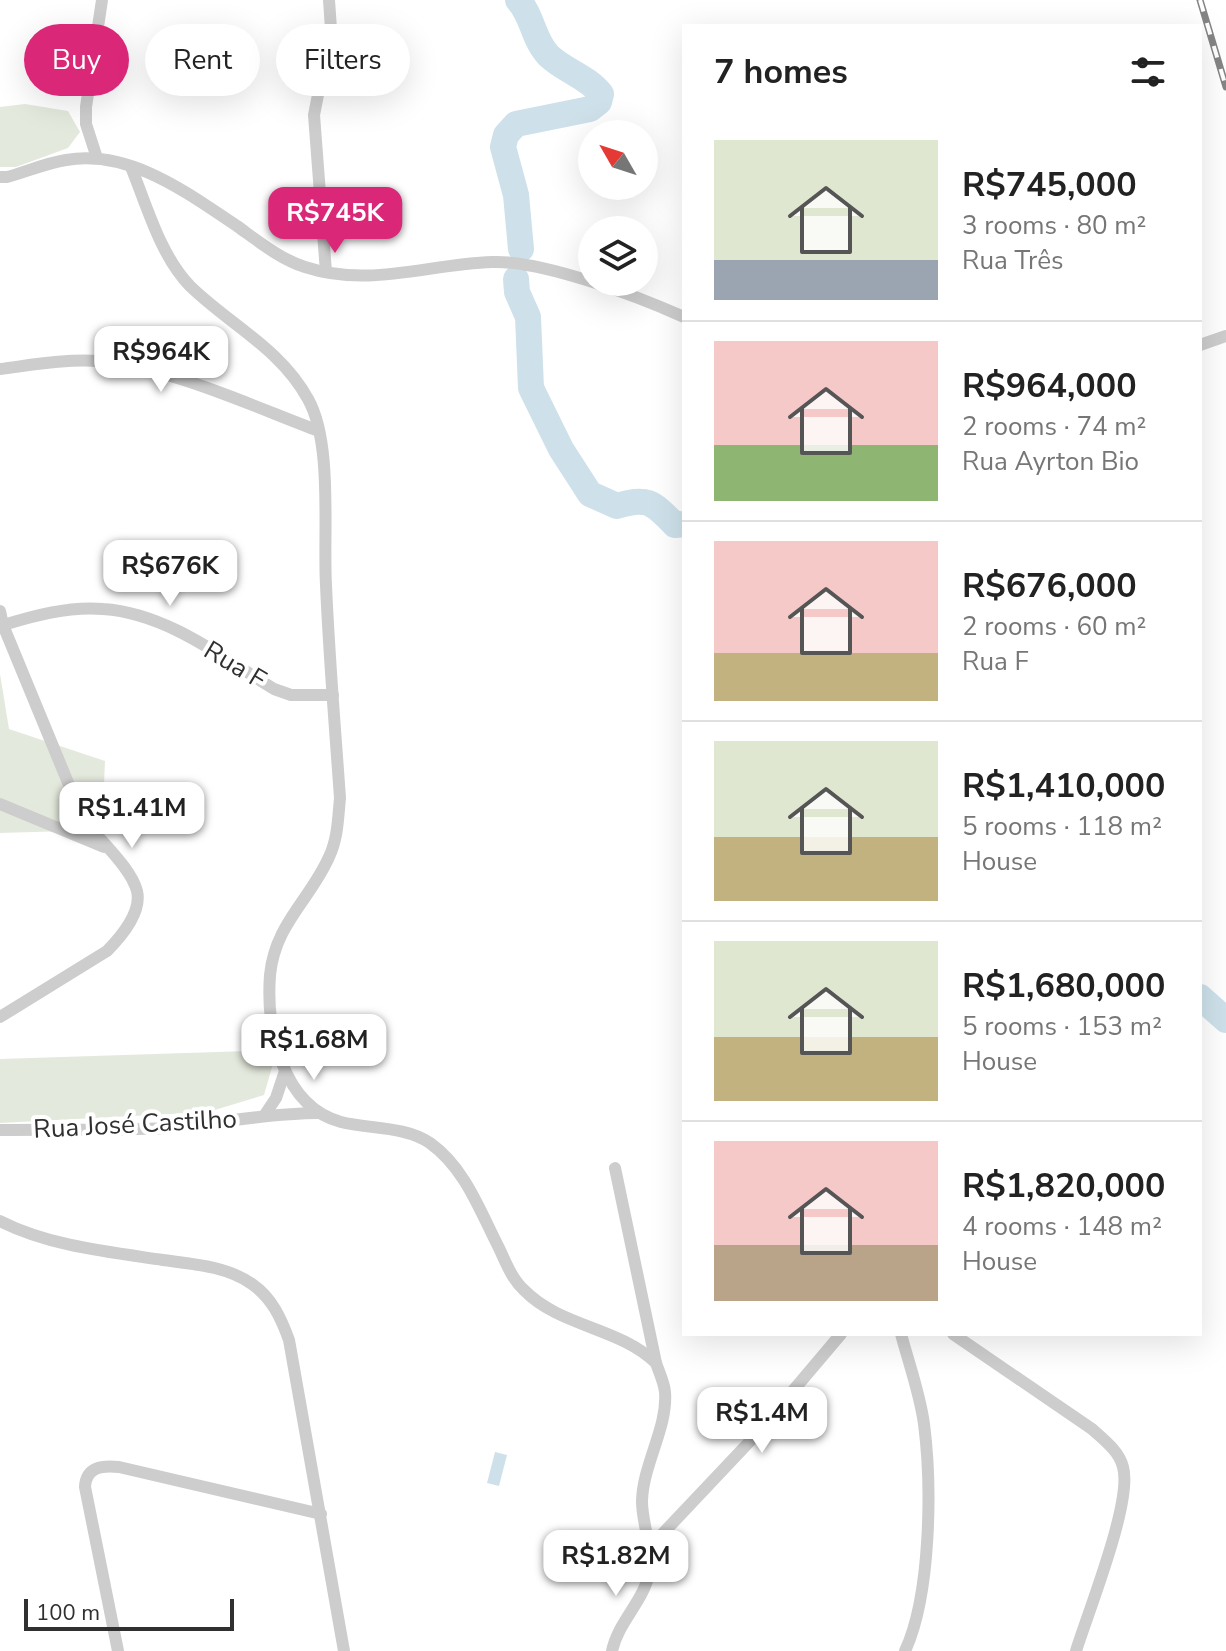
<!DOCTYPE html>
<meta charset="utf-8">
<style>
:root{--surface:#fff;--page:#f6f6f6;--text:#222;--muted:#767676;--line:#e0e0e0;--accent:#db2777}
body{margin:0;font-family:"Nunito Sans",sans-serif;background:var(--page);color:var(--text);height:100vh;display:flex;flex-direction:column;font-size:30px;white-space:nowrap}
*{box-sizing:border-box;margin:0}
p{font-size:26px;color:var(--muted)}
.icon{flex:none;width:44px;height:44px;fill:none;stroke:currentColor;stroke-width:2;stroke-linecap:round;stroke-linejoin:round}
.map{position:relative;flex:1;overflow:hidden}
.side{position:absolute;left:682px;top:24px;width:520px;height:1312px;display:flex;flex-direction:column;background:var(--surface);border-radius:0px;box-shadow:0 8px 32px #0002}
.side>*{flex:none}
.top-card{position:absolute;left:24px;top:24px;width:538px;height:72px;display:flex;gap:16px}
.needle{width:52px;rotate:309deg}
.controls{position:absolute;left:578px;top:120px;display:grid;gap:16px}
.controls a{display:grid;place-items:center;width:80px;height:80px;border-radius:50%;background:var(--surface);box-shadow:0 8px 32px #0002;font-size:40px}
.scale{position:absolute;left:24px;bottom:20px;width:210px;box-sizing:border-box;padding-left:8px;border:4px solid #303030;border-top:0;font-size:22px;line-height:28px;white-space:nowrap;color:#303030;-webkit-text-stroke:6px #fff;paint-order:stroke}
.price{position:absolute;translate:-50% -68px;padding:0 18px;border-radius:16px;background:#fff;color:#222;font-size:26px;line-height:52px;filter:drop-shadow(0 2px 4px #0008)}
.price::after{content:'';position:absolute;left:50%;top:48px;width:24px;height:18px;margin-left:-12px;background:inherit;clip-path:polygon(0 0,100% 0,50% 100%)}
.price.on{background:var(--accent);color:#fff}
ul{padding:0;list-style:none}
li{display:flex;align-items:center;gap:24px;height:200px;padding:0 32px}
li+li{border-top:2px solid var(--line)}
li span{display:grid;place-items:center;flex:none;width:224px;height:160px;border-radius:0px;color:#555}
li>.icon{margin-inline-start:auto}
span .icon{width:96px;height:96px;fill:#fffc;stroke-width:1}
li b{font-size:34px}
h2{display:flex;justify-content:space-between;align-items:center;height:96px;padding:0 32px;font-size:34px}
.tag{padding:0 28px;border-radius:36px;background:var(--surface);box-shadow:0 8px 32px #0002;font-size:28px;line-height:72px}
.tag.on{background:var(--accent);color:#fff}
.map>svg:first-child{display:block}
.green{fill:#e4e9dd}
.water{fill:#cee1ea}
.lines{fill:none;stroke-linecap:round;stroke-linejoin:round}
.river{stroke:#cee1ea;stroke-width:26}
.minor{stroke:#cdcdcd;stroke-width:12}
.rail-casing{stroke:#858585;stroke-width:7}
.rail{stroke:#fff;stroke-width:4;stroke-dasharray:12;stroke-linecap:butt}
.labels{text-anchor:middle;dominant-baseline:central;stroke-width:8;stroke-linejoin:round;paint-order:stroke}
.street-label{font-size:26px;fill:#303030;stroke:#fff}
</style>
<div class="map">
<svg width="1226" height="1651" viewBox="0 0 1226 1651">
<rect width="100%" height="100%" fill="#fff"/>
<g class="green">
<polygon points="25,104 68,111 80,132 68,148 16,167 0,167 0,107"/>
<polygon points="0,674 9,729 105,761 102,830 0,833"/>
<polygon points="277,1050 264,1095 208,1112 0,1123 0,1059"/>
</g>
<polygon class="water" points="495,1452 507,1455 499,1486 487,1483"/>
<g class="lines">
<g class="river">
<path d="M518 0C533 16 533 40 549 56 565 71 588 77 601 94L599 102 590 109 516 124 506 135 503 147 516 195 521 249"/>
<path d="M516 279 517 292 528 317 531 388 561 449 590 494 617 506C648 496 653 503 675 525L684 524"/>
<polyline points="1200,997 1226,1020"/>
</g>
<g class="minor">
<polyline points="97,158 86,124 86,107 102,0"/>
<path d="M131 167C147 206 160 255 190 286 230 325 280 348 308 399 333 443 323 534 326 585 329 656 335 727 340 798 338 818 338 838 329 857 310 900 275 924 270 975 266 1029 282 1106 341 1122 369 1129 405 1126 430 1143 465 1168 480 1211 499 1248 506 1263 512 1279 524 1290 560 1327 619 1327 656 1363"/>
<path d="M0 177H7C26 172 46 163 66 160 130 149 187 193 237 226 258 241 280 259 305 267 369 288 428 264 492 262 542 260 637 296 684 317"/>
<polyline points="326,272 314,115 331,29 329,0"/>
<polyline points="1200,345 1226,336"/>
<path d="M0 369C32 365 65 359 98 361 169 367 252 406 319 431"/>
<path d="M0 611 3 625 76 802C80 809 84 817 88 824 102 843 131 868 137 891 142 912 121 937 107 951L0 1017"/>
<path d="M0 626C33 616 68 606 103 609 166 613 222 657 274 689L291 695H333"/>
<polyline points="0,804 104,847"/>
<polyline points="264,1116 276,1098 285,1071"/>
<path d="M0 1130C55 1129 111 1131 165 1128 216 1124 267 1113 318 1113"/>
<path d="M0 1221C49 1246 109 1252 163 1260 193 1264 226 1266 252 1284 272 1298 281 1318 289 1340L344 1651"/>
<path d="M901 1334C909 1364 920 1394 924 1424 932 1486 931 1595 905 1651"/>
<path d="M953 1334 1092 1429C1104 1440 1119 1451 1123 1467 1133 1501 1088 1612 1076 1651"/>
<polyline points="650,1547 753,1438 841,1334"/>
<path d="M118 1651 85 1487C86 1467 102 1465 119 1467L321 1514"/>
<path d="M612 1651C618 1622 643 1602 649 1574 654 1548 642 1526 642 1501 643 1464 668 1427 665 1392 664 1382 659 1372 656 1363L615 1168"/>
</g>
<defs>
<polyline id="rail" points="1200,0 1226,87"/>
</defs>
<use href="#rail" class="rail-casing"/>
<use href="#rail" class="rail"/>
</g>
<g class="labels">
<g class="street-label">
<text transform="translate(235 665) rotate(31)">Rua F</text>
<text transform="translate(135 1124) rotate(-3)">Rua José Castilho</text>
</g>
</g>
</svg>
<div class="controls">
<a><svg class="needle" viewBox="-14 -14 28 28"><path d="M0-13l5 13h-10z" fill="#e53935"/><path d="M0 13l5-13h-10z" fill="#767676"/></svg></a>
<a><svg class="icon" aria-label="layers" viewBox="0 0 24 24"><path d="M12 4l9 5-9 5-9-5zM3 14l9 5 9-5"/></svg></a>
</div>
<div class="scale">100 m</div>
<b class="price on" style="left:335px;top:255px">R$745K</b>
<b class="price" style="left:161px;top:394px">R$964K</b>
<b class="price" style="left:170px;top:608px">R$676K</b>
<b class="price" style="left:132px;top:850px">R$1.41M</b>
<b class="price" style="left:314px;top:1082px">R$1.68M</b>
<b class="price" style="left:762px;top:1455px">R$1.4M</b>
<b class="price" style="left:616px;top:1598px">R$1.82M</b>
<div class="top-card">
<a class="tag on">Buy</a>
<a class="tag">Rent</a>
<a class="tag">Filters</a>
</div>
<section class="side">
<h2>7 homes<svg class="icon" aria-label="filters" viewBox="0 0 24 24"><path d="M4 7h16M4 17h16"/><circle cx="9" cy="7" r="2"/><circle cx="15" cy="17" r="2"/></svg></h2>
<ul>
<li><span style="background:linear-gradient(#dfe7d0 75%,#9aa5b1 0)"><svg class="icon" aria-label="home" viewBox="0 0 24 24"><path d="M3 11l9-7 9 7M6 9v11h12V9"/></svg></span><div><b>R$745,000</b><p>3 rooms · 80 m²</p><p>Rua Três</p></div></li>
<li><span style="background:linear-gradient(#f6c9c9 65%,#8fb573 0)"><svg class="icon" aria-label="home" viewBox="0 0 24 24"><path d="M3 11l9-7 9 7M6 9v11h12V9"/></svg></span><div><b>R$964,000</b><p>2 rooms · 74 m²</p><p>Rua Ayrton Bio</p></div></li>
<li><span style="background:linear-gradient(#f6c9c9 70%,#c2b280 0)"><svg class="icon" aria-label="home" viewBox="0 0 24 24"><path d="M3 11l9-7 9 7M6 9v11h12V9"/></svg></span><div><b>R$676,000</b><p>2 rooms · 60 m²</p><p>Rua F</p></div></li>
<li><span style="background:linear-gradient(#dfe7d0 60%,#c2b280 0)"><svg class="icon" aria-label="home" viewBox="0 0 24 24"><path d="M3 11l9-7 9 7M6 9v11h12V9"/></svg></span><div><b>R$1,410,000</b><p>5 rooms · 118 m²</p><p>House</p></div></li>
<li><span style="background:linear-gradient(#dfe7d0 60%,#c2b280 0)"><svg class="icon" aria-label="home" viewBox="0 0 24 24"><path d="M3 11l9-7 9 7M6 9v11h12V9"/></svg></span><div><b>R$1,680,000</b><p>5 rooms · 153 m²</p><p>House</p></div></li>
<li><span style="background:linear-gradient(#f6c9c9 65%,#b9a48a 0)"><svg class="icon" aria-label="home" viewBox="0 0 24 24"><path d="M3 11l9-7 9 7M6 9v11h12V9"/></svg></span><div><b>R$1,820,000</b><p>4 rooms · 148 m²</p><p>House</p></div></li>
</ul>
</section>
</div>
